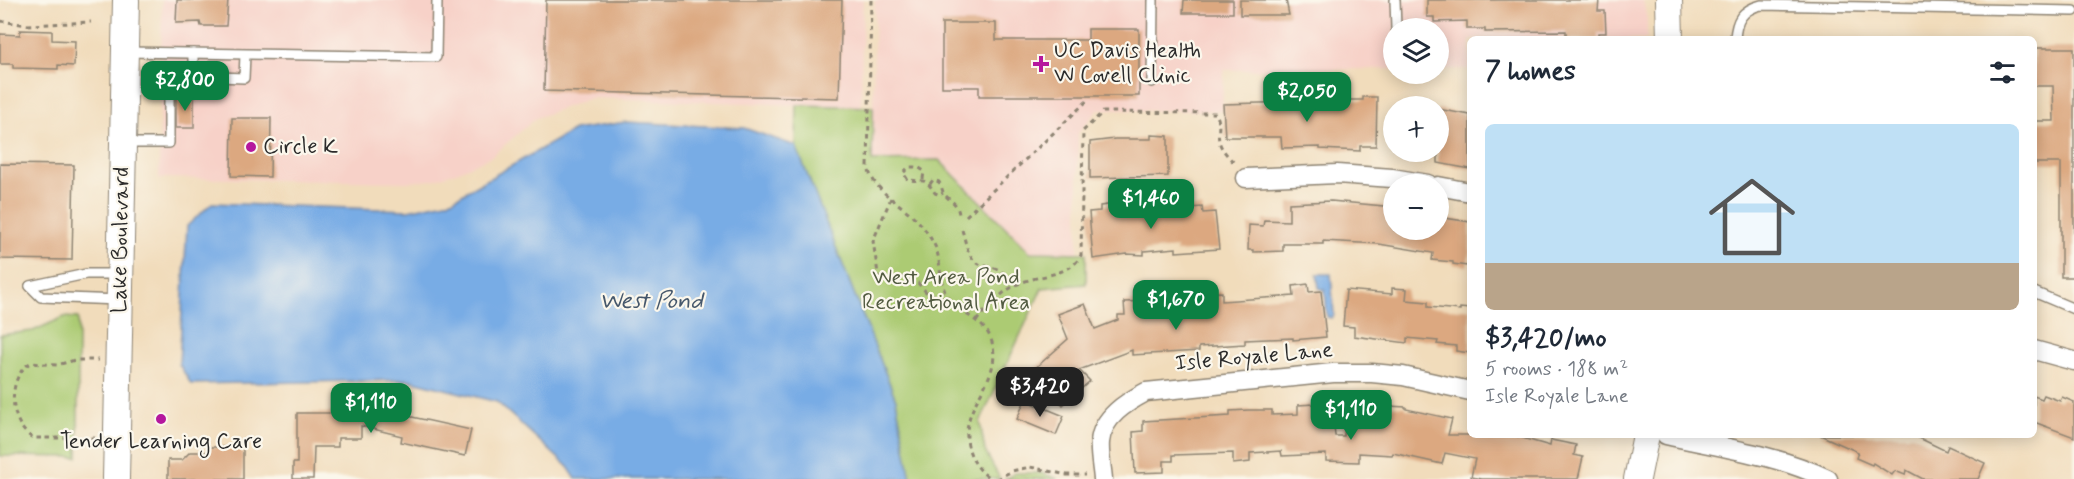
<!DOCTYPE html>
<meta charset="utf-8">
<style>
:root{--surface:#fff;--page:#f6f6f7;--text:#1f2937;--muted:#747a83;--line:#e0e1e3;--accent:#0b8043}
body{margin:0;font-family:Mynerve,sans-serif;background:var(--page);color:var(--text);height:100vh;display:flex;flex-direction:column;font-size:22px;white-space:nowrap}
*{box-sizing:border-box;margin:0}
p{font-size:20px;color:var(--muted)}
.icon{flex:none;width:33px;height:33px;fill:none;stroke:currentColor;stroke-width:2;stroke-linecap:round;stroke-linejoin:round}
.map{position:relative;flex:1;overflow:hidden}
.drawer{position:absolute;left:1467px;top:36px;width:570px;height:402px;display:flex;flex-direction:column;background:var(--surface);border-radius:9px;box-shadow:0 3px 15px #0003}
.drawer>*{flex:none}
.tools{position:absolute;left:1383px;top:18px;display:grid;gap:12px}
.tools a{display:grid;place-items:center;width:66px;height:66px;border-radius:50%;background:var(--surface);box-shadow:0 3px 15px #0003;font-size:30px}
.price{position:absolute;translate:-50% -51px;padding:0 14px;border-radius:12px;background:var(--accent);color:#fff;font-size:20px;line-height:39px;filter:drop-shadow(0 2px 3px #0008)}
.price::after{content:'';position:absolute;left:50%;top:36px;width:18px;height:14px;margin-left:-9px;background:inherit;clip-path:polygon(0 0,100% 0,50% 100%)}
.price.selected{background:#222;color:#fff}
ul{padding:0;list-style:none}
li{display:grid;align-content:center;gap:12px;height:318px;padding:0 18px}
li+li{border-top:2px solid var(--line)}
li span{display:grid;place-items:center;height:186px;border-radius:9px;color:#555}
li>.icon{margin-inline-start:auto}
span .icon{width:108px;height:108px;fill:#fffc;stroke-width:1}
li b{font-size:26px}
h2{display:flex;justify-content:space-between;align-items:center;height:72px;padding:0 18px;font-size:26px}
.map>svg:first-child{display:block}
.built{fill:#f7d1c8}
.green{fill:#accb73;stroke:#6c7b4f;stroke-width:1.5}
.water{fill:#78ace5;stroke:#526c88;stroke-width:1.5}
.building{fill:#dca880}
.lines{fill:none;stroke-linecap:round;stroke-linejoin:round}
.lane-casing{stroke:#8e8473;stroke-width:12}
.street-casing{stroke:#8e8473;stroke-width:21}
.secondary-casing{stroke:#8e8473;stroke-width:28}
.path{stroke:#8e8473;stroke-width:3;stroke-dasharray:4.5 4.5;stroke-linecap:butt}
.lane{stroke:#fff;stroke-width:9}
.street{stroke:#fff;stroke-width:18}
.secondary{stroke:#fff;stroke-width:26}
.poi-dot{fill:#b5179e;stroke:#fbf7ec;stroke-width:2}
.labels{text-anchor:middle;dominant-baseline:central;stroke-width:4.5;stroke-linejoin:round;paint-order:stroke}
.poi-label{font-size:22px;fill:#2b2b2b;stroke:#fbf7ec;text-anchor:start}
.street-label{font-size:22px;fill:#2b2b2b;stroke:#fbf7ec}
.park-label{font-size:22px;fill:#525b41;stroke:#fbf7ec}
.water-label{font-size:24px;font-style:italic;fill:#46586c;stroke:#fbf7ec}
</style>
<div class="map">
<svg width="2074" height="479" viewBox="0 0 2074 479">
<rect width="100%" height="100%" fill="#fbf7ec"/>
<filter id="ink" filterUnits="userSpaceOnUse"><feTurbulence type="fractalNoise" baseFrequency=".0167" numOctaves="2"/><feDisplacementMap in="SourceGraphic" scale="12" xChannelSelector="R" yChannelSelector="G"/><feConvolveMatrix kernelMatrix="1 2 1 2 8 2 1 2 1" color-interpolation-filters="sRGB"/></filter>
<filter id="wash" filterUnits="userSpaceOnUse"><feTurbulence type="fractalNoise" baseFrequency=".008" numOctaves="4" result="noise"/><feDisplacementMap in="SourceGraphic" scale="24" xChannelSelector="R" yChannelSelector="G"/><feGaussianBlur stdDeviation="1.35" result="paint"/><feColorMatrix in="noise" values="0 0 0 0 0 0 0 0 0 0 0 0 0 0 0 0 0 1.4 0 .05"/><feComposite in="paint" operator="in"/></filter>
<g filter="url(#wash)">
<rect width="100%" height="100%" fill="#f1dcbb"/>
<g class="built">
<polygon points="162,0 863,0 861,107 591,98 536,118 492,156 459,171 433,180 406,182 159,178"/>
<polygon points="875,0 1643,0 1647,19 1647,39 1470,39 1470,69 1439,69 1438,28 1394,28 1393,69 1224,70 1222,111 1098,110 1078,133 1078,253 1030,252 939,160 872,161"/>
</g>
<g class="green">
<polygon points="797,105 873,107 872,161 939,160 1030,252 1086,253 1086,284 1042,288 980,422 985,451 1000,479 911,479 896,400 796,146"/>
<polygon points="64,317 78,318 78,457 0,456 0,335 33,331"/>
<polygon points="1015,473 1042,473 1058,479 1005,479"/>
</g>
<g class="water">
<polygon points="626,122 744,128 796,146 896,400 911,479 576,479 568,467 497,402 409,380 191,384 179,364 187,226 212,203 408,210 450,201 574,130"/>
<polygon points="1317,274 1331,274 1334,315 1331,318 1327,317 1325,290 1319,288"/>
</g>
<g id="blocks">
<g class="building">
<polygon points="177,0 228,0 226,26 201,26 200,22 176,23"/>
<polygon points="546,0 842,0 839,98 544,91"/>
<polygon points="1184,0 1233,0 1233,13 1183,13"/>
<polygon points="1240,0 1286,0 1289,15 1240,15"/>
<polygon points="1427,0 1599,0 1598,11 1605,11 1606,33 1598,33 1598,39 1566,39 1566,31 1485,32 1485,29 1467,29 1467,21 1434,22 1434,17 1427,17"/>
<polygon points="942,23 996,23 996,40 1088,40 1088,29 1139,29 1139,96 979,96 979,87 942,87"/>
<polygon points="20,30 52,31 52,40 75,41 74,66 58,65 58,69 13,68 13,64 0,64 0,34 20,35"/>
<polygon points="2034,48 2074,48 2074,277 2061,277 2061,163 2034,163 2034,121 2054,121 2053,86 2034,86"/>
<rect x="176" y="95" width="18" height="33"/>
<polygon points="1363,97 1377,97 1376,146 1360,146 1360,151 1320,149 1320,147 1282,148 1281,137 1225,137 1223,104 1296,102 1296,104 1343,104 1343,100 1363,100"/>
<polygon points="1438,109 1470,115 1470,169 1438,163"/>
<polygon points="232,118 271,118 270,177 231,176"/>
<polygon points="1151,135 1168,136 1168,176 1090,178 1090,142 1115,139 1151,139"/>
<polygon points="0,164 74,165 72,260 0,259"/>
<polygon points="1331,201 1394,207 1394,230 1438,230 1438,217 1470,222 1470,252 1467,266 1453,264 1453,262 1432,260 1433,253 1379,244 1323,241 1323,244 1283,244 1283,251 1253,252 1253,250 1248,250 1249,225 1263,226 1264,220 1289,221 1289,203"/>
<polygon points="1115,204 1130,204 1130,208 1165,206 1166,210 1202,207 1203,213 1215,212 1219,249 1176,252 1176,248 1144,251 1144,255 1127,254 1093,259 1089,212 1100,211 1100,206"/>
<polygon points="1308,284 1309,292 1321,291 1326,337 1293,340 1293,338 1245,340 1245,344 1199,347 1199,351 1132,355 1132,350 1079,370 1090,381 1063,405 1032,371 1068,339 1058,314 1085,304 1095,329 1118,320 1118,315 1125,315 1124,302 1202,299 1201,293 1222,292 1222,301 1294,296 1293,286"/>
<polygon points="1392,288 1407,289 1406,300 1428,302 1428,307 1460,310 1460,308 1470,309 1470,353 1456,351 1456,346 1437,344 1438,341 1407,338 1407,343 1354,336 1354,327 1343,326 1346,290 1392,294"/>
<polygon points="2044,395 2060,401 2062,397 2074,402 2074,437 2034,422 2034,396 2042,399"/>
<polygon points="1025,400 1064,416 1056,435 1017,419"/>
<polygon points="1332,403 1335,436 1344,436 1347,404 1361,404 1361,413 1388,415 1388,406 1406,407 1406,409 1452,419 1448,435 1512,435 1550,446 1551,440 1576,445 1574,455 1583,457 1578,479 1481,479 1471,477 1475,459 1445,453 1442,464 1393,453 1392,455 1359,453 1359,462 1326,461 1326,454 1282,456 1281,451 1250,453 1250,462 1233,464 1233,453 1173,455 1173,461 1164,461 1164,472 1135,473 1133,432 1143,431 1143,421 1230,416 1230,411 1248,410 1272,410 1272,415 1298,414 1298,405"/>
<polygon points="376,409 471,430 465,456 401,442 402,436 361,426 361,438 338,438 338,447 314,447 313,479 293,479 293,463 297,463 297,413 375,413"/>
<polygon points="1820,435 1913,435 1946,451 1948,446 1985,463 1978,479 1923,479 1906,470 1905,475 1895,471 1892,475 1873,463 1872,465 1856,458 1858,452"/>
<polygon points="209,447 243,447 243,479 168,479 168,460 182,460 190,452 209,452"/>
</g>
</g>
</g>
<g filter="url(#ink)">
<use href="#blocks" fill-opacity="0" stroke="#8e8473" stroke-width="1.5"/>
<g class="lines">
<defs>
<g id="lane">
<polyline points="1395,0 1396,28"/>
<path d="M1735 39C1736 20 1742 10 1761 5L2074 11"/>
<polyline points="127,52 436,57 437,0"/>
<polyline points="193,53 193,76 244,78 245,55"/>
<polyline points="1152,82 1153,0"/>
<polyline points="126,143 169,143 169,85 193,76"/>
<polyline points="30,286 41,297 119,300"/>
<polyline points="30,286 86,274 119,274"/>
<polyline points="2034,292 2074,309"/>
</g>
<g id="street">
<polyline points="1246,178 1337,174 1392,178 1428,184"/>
<polyline points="1438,186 1470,192"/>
<polyline points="2034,350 2074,361"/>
<path d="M1666 435C1720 447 1778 455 1828 479"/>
<path d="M1103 479C1102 467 1099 454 1100 442 1102 417 1127 402 1146 392L1333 373H1372L1403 376 1470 391"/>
</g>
<g id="secondary">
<polyline points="1669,0 1670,39"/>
<polyline points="116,479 126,0"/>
<polyline points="1637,479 1646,435"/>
</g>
</defs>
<use href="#lane" class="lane-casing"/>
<use href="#street" class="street-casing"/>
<use href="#secondary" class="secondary-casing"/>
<g class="path">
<path d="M871 0 868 168C876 196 906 204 923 227 927 232 932 240 935 246 942 262 938 284 949 299 960 314 984 320 991 339 1001 368 982 387 972 411 961 436 968 464 991 479"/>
<polyline points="0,21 28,25 91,22"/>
<path d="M923 179 924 171 918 167H909L903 173 908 180C927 182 924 177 935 193L940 195 943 193"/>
<path d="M930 184 933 180 939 182C941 185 942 189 943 192 948 201 957 201 959 214"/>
<polyline points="891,198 873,241 879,280 904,277 918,283 927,293 948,299"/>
<polyline points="966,216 1087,101"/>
<path d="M962 230C965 239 966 250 972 258 984 274 1001 257 1011 288"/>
<path d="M976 321C988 308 999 294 1014 286 1034 274 1070 278 1081 255L1083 131 1103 112 1215 113C1222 121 1217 131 1219 141 1221 150 1230 158 1236 165"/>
<path d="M95 438H33C9 425 6 378 30 363L57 365 75 360H98"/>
<polyline points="997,479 1012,471 1030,467 1067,475 1085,475"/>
</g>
<use href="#lane" class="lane"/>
<use href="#street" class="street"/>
<use href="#secondary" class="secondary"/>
</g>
</g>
<g class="poi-dot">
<path d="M1038 55h6v6h6v6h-6v6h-6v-6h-6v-6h6z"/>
<circle cx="251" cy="147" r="6"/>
<circle cx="161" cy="419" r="6"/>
</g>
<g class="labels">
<g class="poi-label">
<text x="1054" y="51">UC Davis Health<tspan x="1054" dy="25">W Covell Clinic</tspan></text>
<text x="263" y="147">Circle K</text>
<text x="161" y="442" text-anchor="middle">Tender Learning Care</text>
</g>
<g class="street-label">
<text transform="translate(121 240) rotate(-89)">Lake Boulevard</text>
<text transform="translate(1254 357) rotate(-5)">Isle Royale Lane</text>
</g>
<g class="park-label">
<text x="946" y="278">West Area Pond<tspan x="946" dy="25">Recreational Area</tspan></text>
</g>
<g class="water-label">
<text x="651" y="301">West Pond</text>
</g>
</g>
</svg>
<div class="tools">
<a><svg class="icon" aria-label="layers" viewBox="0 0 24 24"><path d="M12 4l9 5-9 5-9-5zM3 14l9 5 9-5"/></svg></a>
<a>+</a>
<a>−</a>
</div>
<b class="price" style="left:185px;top:112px">$2,800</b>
<b class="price" style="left:1307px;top:123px">$2,050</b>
<b class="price" style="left:1151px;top:230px">$1,460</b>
<b class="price" style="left:1176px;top:331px">$1,670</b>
<b class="price selected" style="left:1040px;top:418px">$3,420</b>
<b class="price" style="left:371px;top:434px">$1,110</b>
<b class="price" style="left:1351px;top:441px">$1,110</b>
<section class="drawer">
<h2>7 homes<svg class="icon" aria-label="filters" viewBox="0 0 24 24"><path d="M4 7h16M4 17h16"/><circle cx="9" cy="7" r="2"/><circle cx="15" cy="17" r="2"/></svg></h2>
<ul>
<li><span style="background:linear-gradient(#bfe0f5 75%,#b9a48a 0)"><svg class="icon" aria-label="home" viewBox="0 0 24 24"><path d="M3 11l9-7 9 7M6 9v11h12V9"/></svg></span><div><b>$3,420/mo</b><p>5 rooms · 188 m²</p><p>Isle Royale Lane</p></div></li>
</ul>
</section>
</div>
